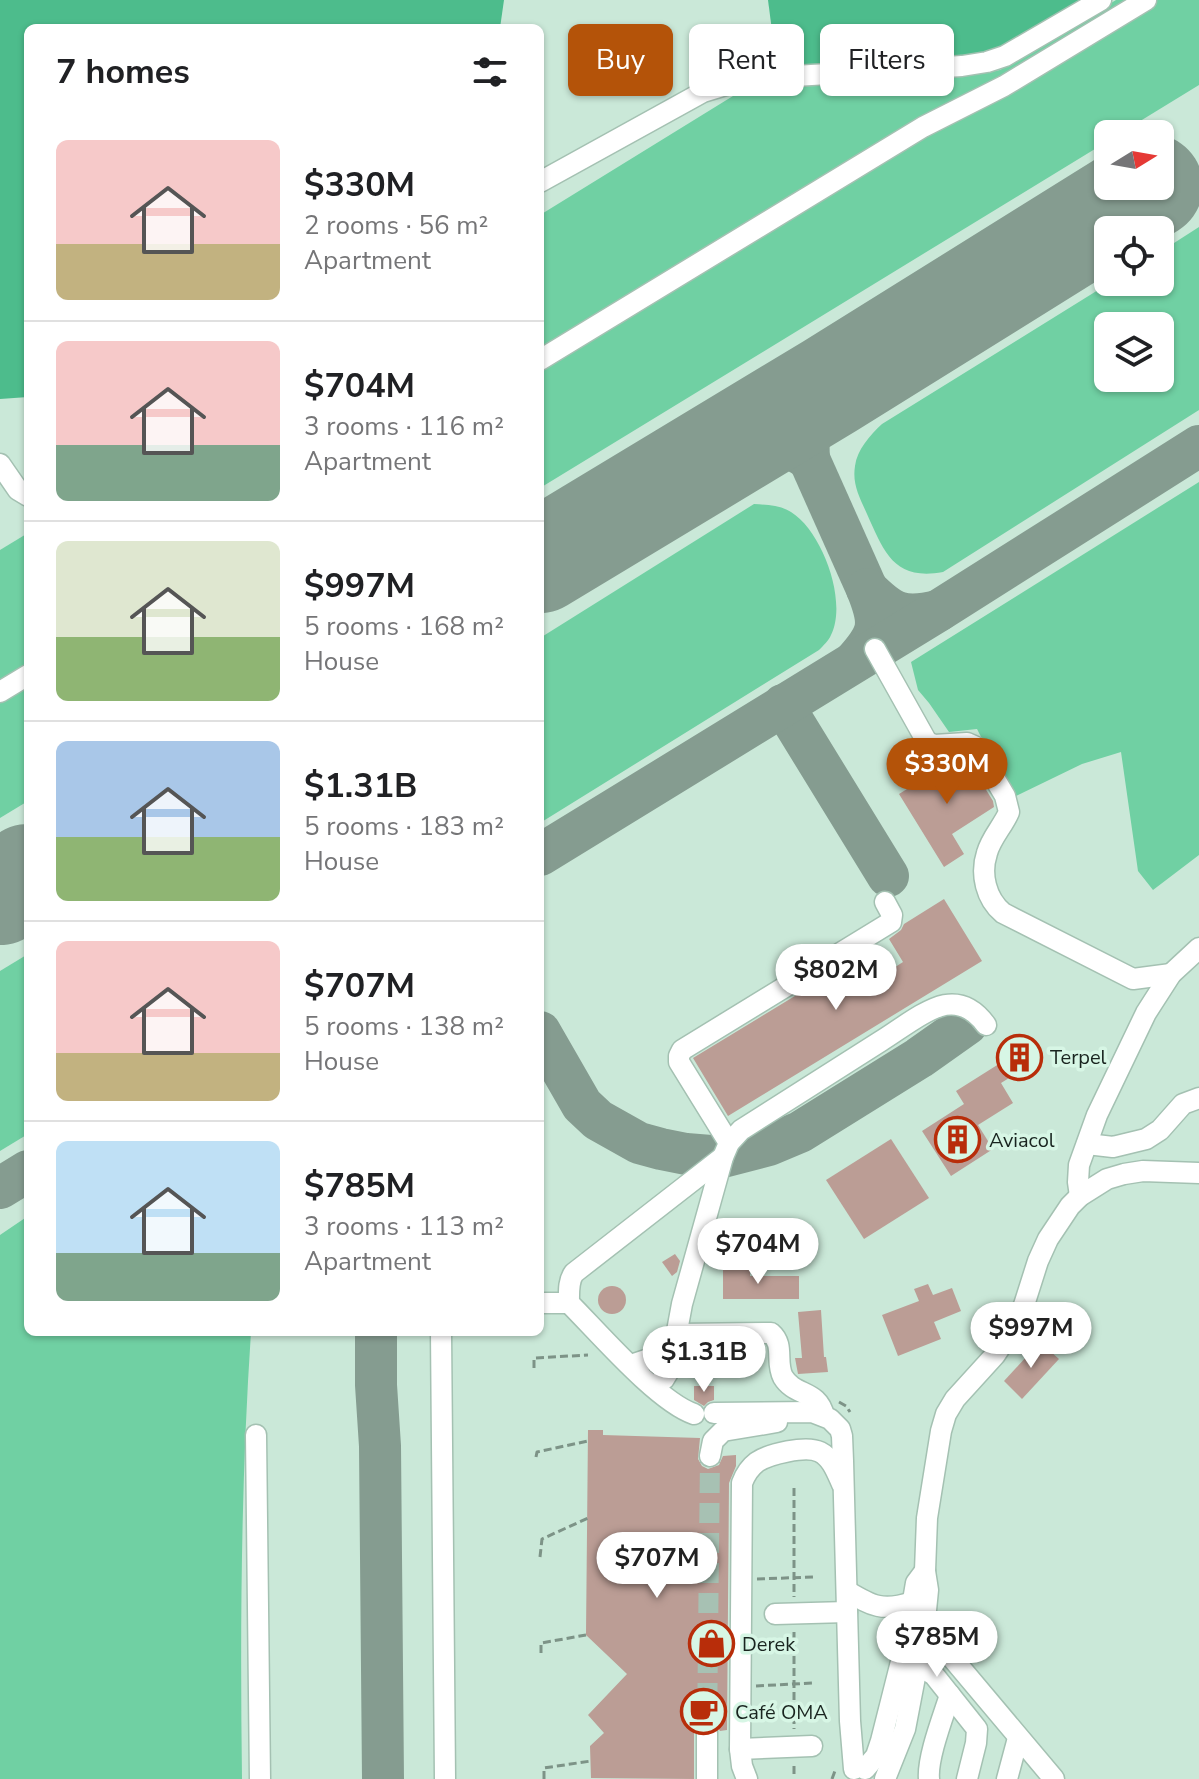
<!DOCTYPE html>
<meta charset="utf-8">
<style>
:root{--surface:#fff;--page:#f6f6f6;--text:#202124;--muted:#757577;--line:#e0e0e0;--accent:#b45309}
body{margin:0;font-family:"Nunito Sans",sans-serif;background:var(--page);color:var(--text);height:100vh;display:flex;flex-direction:column;font-size:30px;white-space:nowrap}
*{box-sizing:border-box;margin:0}
p{font-size:26px;color:var(--muted)}
.icon{flex:none;width:44px;height:44px;fill:none;stroke:currentColor;stroke-width:2;stroke-linecap:round;stroke-linejoin:round}
.map{position:relative;flex:1;overflow:hidden}
.details{position:absolute;left:24px;top:24px;width:520px;height:1312px;display:flex;flex-direction:column;background:var(--surface);border-radius:12px;box-shadow:0 2px 6px #0004}
.details>*{flex:none}
.hud{position:absolute;left:568px;top:24px;width:510px;height:72px;display:flex;gap:16px}
.needle{width:52px;rotate:79deg}
.buttons{position:absolute;left:1094px;top:120px;display:grid;gap:16px}
.buttons a{display:grid;place-items:center;width:80px;height:80px;border-radius:12px;background:var(--surface);box-shadow:0 2px 6px #0004;font-size:40px}
.price{position:absolute;translate:-50% -68px;padding:0 18px;border-radius:28px;background:#fff;color:#222;font-size:26px;line-height:52px;filter:drop-shadow(0 2px 4px #0008)}
.price::after{content:'';position:absolute;left:50%;top:48px;width:24px;height:18px;margin-left:-12px;background:inherit;clip-path:polygon(0 0,100% 0,50% 100%)}
.price.current{background:var(--accent);color:#fff}
ul{padding:0;list-style:none}
li{display:flex;align-items:center;gap:24px;height:200px;padding:0 32px}
li+li{border-top:2px solid var(--line)}
li span{display:grid;place-items:center;flex:none;width:224px;height:160px;border-radius:12px;color:#555}
li>.icon{margin-inline-start:auto}
span .icon{width:96px;height:96px;fill:#fffc;stroke-width:1}
li b{font-size:34px}
h2{display:flex;justify-content:space-between;align-items:center;height:96px;padding:0 32px;font-size:34px}
.pill{padding:0 28px;border-radius:12px;background:var(--surface);box-shadow:0 2px 6px #0004;font-size:28px;line-height:72px}
.pill.current{background:var(--accent);color:#fff}
.map>svg:first-child{display:block}
.green{fill:#70d0a3;fill-rule:evenodd}
.forest{fill:#4dbc8c}
.lines{fill:none;stroke-linecap:round;stroke-linejoin:round}
.taxiway{stroke:#859c90;stroke-width:42}
.runway{stroke:#859c90;stroke-width:104}
.building{fill:#bb9d95}
.minor-tunnel{stroke:#a7c1b3;stroke-width:20;stroke-dasharray:20 10;stroke-linecap:butt}
.minor-casing{stroke:#a4c1b2;stroke-width:23}
.path{stroke:#7d9387;stroke-width:3;stroke-dasharray:8 4;stroke-linecap:butt}
.minor{stroke:#fff;stroke-width:20}
.labels{text-anchor:middle;dominant-baseline:central;stroke-width:7;stroke-linejoin:round;paint-order:stroke}
.poi-label{font-size:20px;fill:#19241f;stroke:#d7f6e5;text-anchor:start}
</style>
<div class="map">
<svg width="1199" height="1779" viewBox="0 0 1199 1779">
<rect width="100%" height="100%" fill="#cae8d8"/>
<g class="green">
<polygon points="1116,0 1199,0 1199,85 1119,134 1108,134 1108,141 540,488 540,215 733,96 758,87 851,79 976,74 1000,70"/>
<path d="M1199 227V410L943 572C894 581 884 552 867 514 860 498 852 485 855 466 857 450 870 435 882 424L1111 282H1160V252ZM1160 326V378H1108V326Z"/>
<polygon points="1199,482 1199,855 1153,890 1138,871 1121,752 1082,764 1012,798 977,729 949,732 929,703 918,690 911,662"/>
<path d="M754 504C767 505 780 505 791 512 822 531 848 601 831 635 829 640 823 646 819 650L540 823V638Z"/>
<polygon points="28,533 28,801 0,818 0,550"/>
<polygon points="28,954 28,1134 0,1151 0,971"/>
<path d="M28 1216V1332H251C241 1481 240 1630 242 1779H0V1235Z"/>
</g>
<g class="forest">
<polygon points="0,0 504,0 500,28 28,28 28,397 0,399"/>
<polygon points="768,0 1101,0 1005,56 778,77"/>
</g>
<g class="lines">
<g class="taxiway">
<path d="M736 441C767 434 784 444 809 459 807 425 811 414 830 386"/>
<polyline points="809,459 867,589"/>
<path d="M855 661C880 633 881 624 867 589 892 614 903 619 938 611"/>
<polyline points="783,705 888,876"/>
<polyline points="540,855 938,611 1199,446"/>
<polyline points="540,1032 582,1105 598,1120 639,1143 661,1149 686,1154 723,1157 769,1145 800,1132 919,1058 967,1024"/>
<polyline points="0,1188 28,1171"/>
<polyline points="376,1332 376,1385 380,1446 383,1779"/>
</g>
<g class="runway">
<polyline points="540,561 830,386 1151,186"/>
<polyline points="0,893 28,876"/>
</g>
</g>
<g class="building">
<polygon points="965,756 993,801 994,807 952,834 964,854 944,867 899,794 959,757"/>
<polygon points="944,899 982,961 728,1116 693,1058 846,965 861,989 903,962 889,939 901,930 904,924"/>
<polygon points="1026,1037 1040,1059 1001,1083 1013,1103 978,1125 993,1149 951,1176 922,1131 964,1104 956,1091 1002,1062 998,1054"/>
<polygon points="891,1139 929,1198 864,1239 826,1180"/>
<polygon points="675,1254 680,1261 677,1272 672,1276 662,1262"/>
<polygon points="750,1268 750,1276 799,1276 799,1299 723,1299 723,1269"/>
<polygon points="928,1284 933,1295 952,1288 961,1311 934,1322 941,1339 898,1356 882,1315 919,1301 914,1289"/>
<circle cx="612" cy="1300" r="14"/>
<polygon points="821,1310 824,1357 826,1357 828,1372 798,1374 795,1358 802,1358 798,1312"/>
<polygon points="1040,1342 1059,1359 1022,1399 1004,1381"/>
<polygon points="694,1386 714,1386 714,1400 708,1402 704,1406 694,1400"/>
<polygon points="588,1430 603,1430 603,1435 700,1438 698,1459 702,1466 708,1469 719,1465 723,1456 736,1455 736,1466 729,1483 727,1730 720,1731 714,1722 708,1720 701,1721 696,1726 694,1733 694,1779 591,1778 590,1746 604,1733 588,1715 627,1674 586,1635"/>
</g>
<g class="lines">
<polyline class="minor-tunnel" points="707,1733 710,1456"/>
<defs>
<g id="minor">
<polyline points="540,182 703,92 726,85 749,80 778,77 962,66 987,62 1005,56 1101,0"/>
<polyline points="540,360 923,127 1004,86 1146,0"/>
<polyline points="0,464 18,490 28,496"/>
<path d="M875 649 927 742 934 745 967 743 976 747 1005 796 1009 812C1003 826 991 838 987 853 980 874 986 899 1003 913L1133 979 1171 974"/>
<polyline points="0,692 28,675"/>
<polyline points="729,1143 679,1062 679,1056 682,1050 891,922 892,915 885,902"/>
<polyline points="1087,1144 1113,1147 1146,1139 1160,1130 1183,1104 1199,1098"/>
<polyline points="1080,1196 1078,1182 1079,1165 1097,1115 1146,1013 1171,974 1199,948"/>
<polyline points="540,1303 569,1303"/>
<polyline points="441,1332 445,1779"/>
<path d="M677 1334 771 1333C785 1345 775 1362 783 1377 795 1397 818 1389 824 1416"/>
<polyline points="631,1365 673,1351"/>
<path d="M654 1387 664 1379 670 1369 682 1304 723 1157 729 1143 741 1130C788 1100 834 1071 881 1041 899 1030 925 1009 945 1005 963 1002 976 1011 986 1025"/>
<polyline points="714,1413 812,1412 830,1419 840,1429 842,1436 843,1461 850,1721 854,1769"/>
<path d="M694 1414C658 1402 598 1332 569 1303 569 1292 568 1281 574 1273L723 1157"/>
<polyline points="256,1435 260,1779"/>
<polyline points="710,1456 713,1441 723,1431 777,1422"/>
<path d="M847 1591C872 1606 883 1612 912 1602"/>
<polyline points="775,1614 847,1612"/>
<polyline points="921,1649 943,1650 948,1653 1054,1779"/>
<polyline points="917,1665 934,1675 977,1729 976,1743 967,1779"/>
<polyline points="707,1733 707,1779"/>
<polyline points="740,1749 812,1746"/>
<polyline points="865,1769 876,1756 881,1741 906,1642 916,1583 925,1571"/>
<path d="M747 1779 742 1766 740 1749 742 1483C745 1475 749 1468 757 1462 769 1454 806 1445 820 1452 832 1458 837 1473 842 1484"/>
<polyline points="885,1779 905,1729 924,1630 928,1590 925,1571 927,1518 941,1431 946,1414 955,1399 995,1355 1009,1334 1024,1305 1038,1261 1048,1239 1070,1206 1080,1196 1107,1179 1124,1174 1143,1171 1199,1173"/>
<path d="M929 1779C927 1758 943 1717 950 1695"/>
<polyline points="1007,1779 1018,1738"/>
</g>
</defs>
<use href="#minor" class="minor-casing"/>
<g class="path">
<polyline points="534,1368 534,1358 588,1355"/>
<polyline points="839,1402 846,1406 850,1412"/>
<polyline points="536,1457 537,1452 588,1441"/>
<polyline points="794,1488 794,1597"/>
<polyline points="540,1557 542,1539 588,1518"/>
<polyline points="757,1579 813,1577"/>
<polyline points="794,1632 794,1729"/>
<polyline points="541,1653 541,1643 586,1635"/>
<polyline points="756,1686 813,1683"/>
<polyline points="794,1774 794,1764"/>
<polyline points="544,1779 544,1768 591,1761"/>
<polyline points="832,1779 836,1768"/>
</g>
<use href="#minor" class="minor"/>
</g>
<defs>
<symbol id="building-ring" viewBox="-11 -11 22 22"><circle r="9.5" fill="#d7f6e5" stroke="#b82d0a" stroke-width="1.5"/><path d="M-4-6H4V6H1V3H-1V6H-4ZM-2.5-4.3h1.7v1.8h-1.7ZM.8-4.3h1.7v1.8H.8ZM-2.5-1h1.7V.8h-1.7ZM.8-1h1.7V.8H.8Z" fill="#b82d0a"/></symbol>
<symbol id="shop-ring" viewBox="-11 -11 22 22"><circle r="9.5" fill="#d7f6e5" stroke="#b82d0a" stroke-width="1.5"/><path d="M-5-2.5h2.3a2.7 3.5 0 0 1 5.4 0H5L5.5 6h-11ZM-1.5-2.5h3a1.5 2.3 0 0 0-3 0Z" fill="#b82d0a"/></symbol>
<symbol id="cafe-ring" viewBox="-11 -11 22 22"><circle r="9.5" fill="#d7f6e5" stroke="#b82d0a" stroke-width="1.5"/><path d="M-5.5-4.5H6V0H3Q3 3.5 0 3.5H-2.5Q-5.5 3.5-5.5 0ZM3-3.2v2h1.7v-2ZM-6 4.5H4V6H-6Z" fill="#b82d0a"/></symbol>
</defs>
<g fill-rule="evenodd">
<use href="#building-ring" x="994" y="1032" width="51" height="51"/>
<use href="#building-ring" x="932" y="1114" width="51" height="51"/>
<use href="#shop-ring" x="686" y="1618" width="51" height="51"/>
<use href="#cafe-ring" x="678" y="1686" width="51" height="51"/>
</g>
<g class="labels">
<g class="poi-label">
<text x="1050" y="1057">Terpel</text>
<text x="989" y="1140">Aviacol</text>
<text x="742" y="1644">Derek</text>
<text x="735" y="1712">Café OMA</text>
</g>
</g>
</svg>
<div class="buttons">
<a><svg class="needle" viewBox="-14 -14 28 28"><path d="M0-13l5 13h-10z" fill="#e53935"/><path d="M0 13l5-13h-10z" fill="#757577"/></svg></a>
<a><svg class="icon" aria-label="locate" viewBox="0 0 24 24"><circle cx="12" cy="12" r="6"/><path d="M12 2v4M12 18v4M2 12h4M18 12h4"/></svg></a>
<a><svg class="icon" aria-label="layers" viewBox="0 0 24 24"><path d="M12 4l9 5-9 5-9-5zM3 14l9 5 9-5"/></svg></a>
</div>
<b class="price current" style="left:947px;top:806px">$330M</b>
<b class="price" style="left:836px;top:1012px">$802M</b>
<b class="price" style="left:758px;top:1286px">$704M</b>
<b class="price" style="left:1031px;top:1370px">$997M</b>
<b class="price" style="left:704px;top:1394px">$1.31B</b>
<b class="price" style="left:657px;top:1600px">$707M</b>
<b class="price" style="left:937px;top:1679px">$785M</b>
<div class="hud">
<a class="pill current">Buy</a>
<a class="pill">Rent</a>
<a class="pill">Filters</a>
</div>
<section class="details">
<h2>7 homes<svg class="icon" aria-label="filters" viewBox="0 0 24 24"><path d="M4 7h16M4 17h16"/><circle cx="9" cy="7" r="2"/><circle cx="15" cy="17" r="2"/></svg></h2>
<ul>
<li><span style="background:linear-gradient(#f6c9c9 65%,#c2b280 0)"><svg class="icon" aria-label="home" viewBox="0 0 24 24"><path d="M3 11l9-7 9 7M6 9v11h12V9"/></svg></span><div><b>$330M</b><p>2 rooms · 56 m²</p><p>Apartment</p></div></li>
<li><span style="background:linear-gradient(#f6c9c9 65%,#7fa58c 0)"><svg class="icon" aria-label="home" viewBox="0 0 24 24"><path d="M3 11l9-7 9 7M6 9v11h12V9"/></svg></span><div><b>$704M</b><p>3 rooms · 116 m²</p><p>Apartment</p></div></li>
<li><span style="background:linear-gradient(#dfe7d0 60%,#8fb573 0)"><svg class="icon" aria-label="home" viewBox="0 0 24 24"><path d="M3 11l9-7 9 7M6 9v11h12V9"/></svg></span><div><b>$997M</b><p>5 rooms · 168 m²</p><p>House</p></div></li>
<li><span style="background:linear-gradient(#a9c7e8 60%,#8fb573 0)"><svg class="icon" aria-label="home" viewBox="0 0 24 24"><path d="M3 11l9-7 9 7M6 9v11h12V9"/></svg></span><div><b>$1.31B</b><p>5 rooms · 183 m²</p><p>House</p></div></li>
<li><span style="background:linear-gradient(#f6c9c9 70%,#c2b280 0)"><svg class="icon" aria-label="home" viewBox="0 0 24 24"><path d="M3 11l9-7 9 7M6 9v11h12V9"/></svg></span><div><b>$707M</b><p>5 rooms · 138 m²</p><p>House</p></div></li>
<li><span style="background:linear-gradient(#bfe0f5 70%,#7fa58c 0)"><svg class="icon" aria-label="home" viewBox="0 0 24 24"><path d="M3 11l9-7 9 7M6 9v11h12V9"/></svg></span><div><b>$785M</b><p>3 rooms · 113 m²</p><p>Apartment</p></div></li>
</ul>
</section>
</div>
